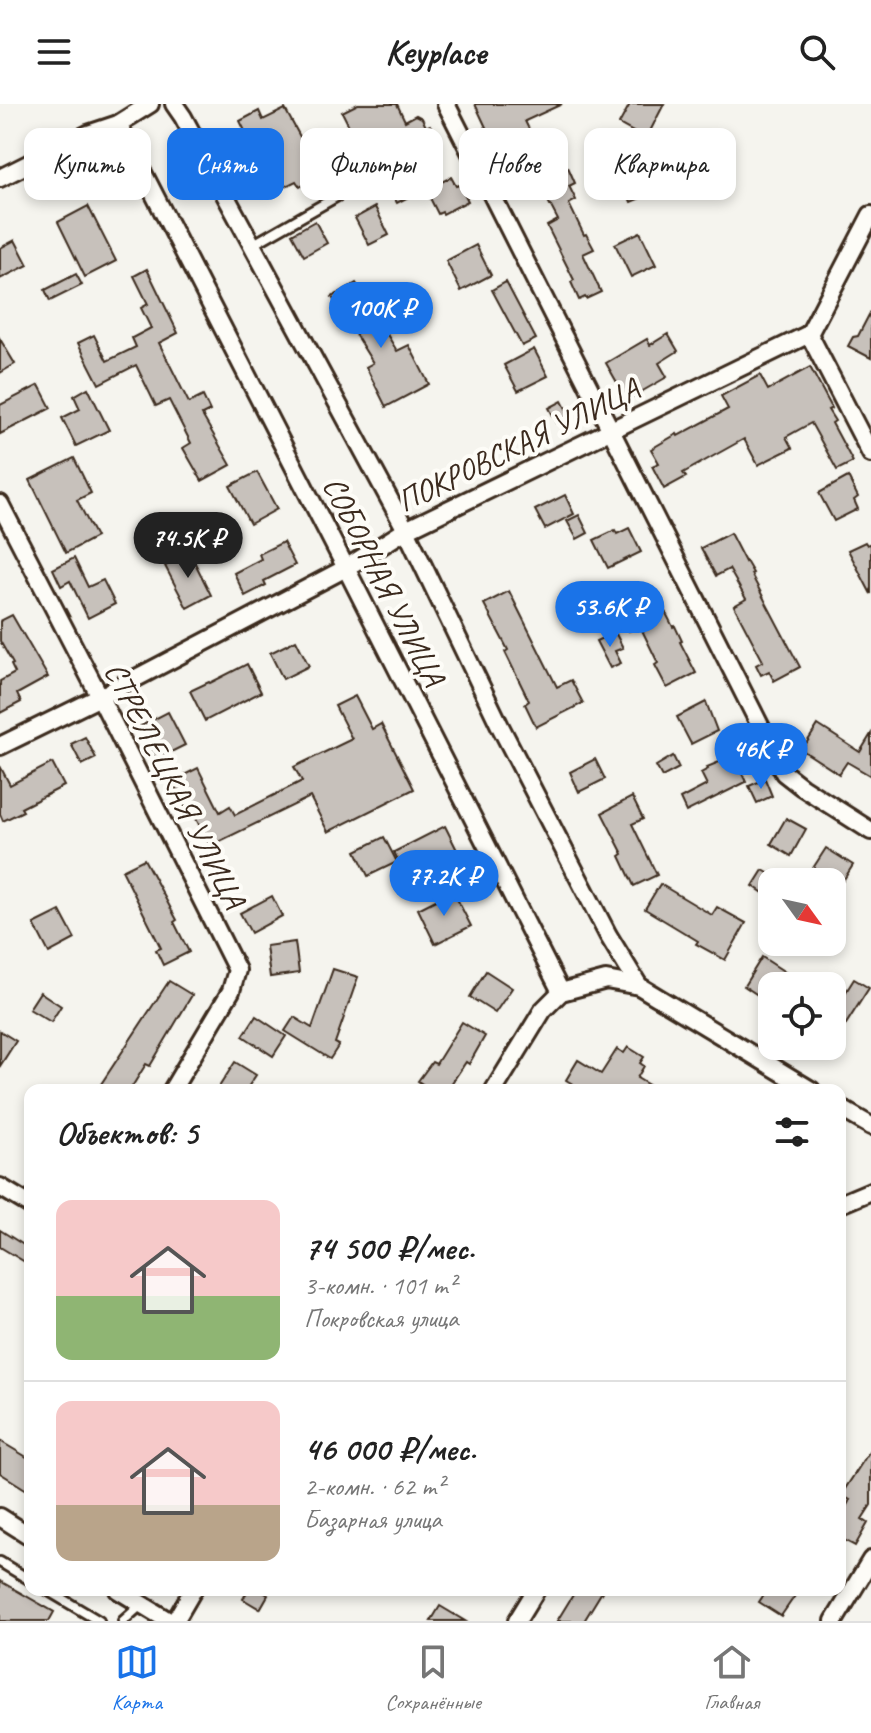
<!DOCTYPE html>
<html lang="ru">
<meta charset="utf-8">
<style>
:root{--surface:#fff;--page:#f2f2f2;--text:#222;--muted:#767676;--line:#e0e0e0;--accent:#1a73e8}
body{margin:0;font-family:Caveat,sans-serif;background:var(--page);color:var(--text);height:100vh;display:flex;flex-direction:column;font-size:30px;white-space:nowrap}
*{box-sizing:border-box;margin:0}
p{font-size:26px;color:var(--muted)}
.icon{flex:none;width:44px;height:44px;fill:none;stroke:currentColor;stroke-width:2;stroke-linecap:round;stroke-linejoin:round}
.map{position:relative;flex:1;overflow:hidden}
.sheet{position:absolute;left:24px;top:980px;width:822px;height:512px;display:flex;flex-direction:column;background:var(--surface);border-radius:16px;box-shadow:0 4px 12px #0003}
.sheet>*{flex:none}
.hud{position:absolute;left:24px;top:24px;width:824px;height:72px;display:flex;gap:16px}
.needle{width:52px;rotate:123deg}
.controls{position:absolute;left:758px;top:764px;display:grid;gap:16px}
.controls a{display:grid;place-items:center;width:88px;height:88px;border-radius:16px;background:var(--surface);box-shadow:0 4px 12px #0003;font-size:40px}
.price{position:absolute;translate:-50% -68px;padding:0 18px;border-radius:28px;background:var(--accent);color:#fff;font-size:26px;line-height:52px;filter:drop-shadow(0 2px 4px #0008)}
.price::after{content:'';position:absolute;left:50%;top:48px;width:24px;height:18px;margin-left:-12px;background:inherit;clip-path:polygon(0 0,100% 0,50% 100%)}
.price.selected{background:#222;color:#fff}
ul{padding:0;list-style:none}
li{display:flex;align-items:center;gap:24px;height:200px;padding:0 32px}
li+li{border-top:2px solid var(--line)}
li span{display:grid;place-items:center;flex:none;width:224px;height:160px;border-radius:16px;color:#555}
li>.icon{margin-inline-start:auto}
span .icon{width:96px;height:96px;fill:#fffc;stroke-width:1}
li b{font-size:34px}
h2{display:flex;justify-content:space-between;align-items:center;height:96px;padding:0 32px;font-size:34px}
.pill{padding:0 28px;border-radius:16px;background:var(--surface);box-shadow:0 4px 12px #0003;font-size:28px;line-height:72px}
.pill.selected{background:var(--accent);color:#fff}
header{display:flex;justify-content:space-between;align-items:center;height:104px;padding:0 32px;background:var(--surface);font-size:36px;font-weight:700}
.dock{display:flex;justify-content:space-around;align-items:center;height:112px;border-top:2px solid var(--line);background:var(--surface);font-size:22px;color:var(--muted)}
.dock a{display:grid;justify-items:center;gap:4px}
.dock .selected{color:var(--accent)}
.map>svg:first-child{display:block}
.building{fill:#c7c1bb;stroke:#3b2a1e;stroke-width:2}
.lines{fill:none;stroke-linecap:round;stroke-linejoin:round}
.lane-casing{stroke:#3b2a1e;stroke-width:14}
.street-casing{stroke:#3b2a1e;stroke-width:22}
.lane{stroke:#fdfcf7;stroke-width:8}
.street{stroke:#fdfcf7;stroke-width:16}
.labels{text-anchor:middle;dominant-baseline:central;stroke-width:8;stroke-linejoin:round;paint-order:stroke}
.street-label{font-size:32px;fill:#3b2a1e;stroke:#fdfcf7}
</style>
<header><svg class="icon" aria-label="menu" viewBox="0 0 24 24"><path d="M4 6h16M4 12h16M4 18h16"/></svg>Keyplace<svg class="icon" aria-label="search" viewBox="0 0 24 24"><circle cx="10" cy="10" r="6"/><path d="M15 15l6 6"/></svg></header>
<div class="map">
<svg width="871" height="1517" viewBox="0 0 871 1517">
<rect width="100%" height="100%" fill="#f5f4ee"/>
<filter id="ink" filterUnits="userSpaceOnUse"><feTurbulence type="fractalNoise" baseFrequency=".0125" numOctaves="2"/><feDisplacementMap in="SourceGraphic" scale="16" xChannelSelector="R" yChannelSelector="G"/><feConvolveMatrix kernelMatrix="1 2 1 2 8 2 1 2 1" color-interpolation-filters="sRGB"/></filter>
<g filter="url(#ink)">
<g class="building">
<polygon points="358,0 397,0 405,17 416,11 422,14 426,23 430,21 438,36 398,56 416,89 397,99 374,57 368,60 342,8"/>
<polygon points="475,0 562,0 525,17 540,48 516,61 500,29 491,34"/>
<polygon points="630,0 664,0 646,35 619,20"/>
<polygon points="285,5 304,40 315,33 332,64 300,83 296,77 272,89 256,56 259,55 240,17 259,7 263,16"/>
<polygon points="568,63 575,79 569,82 576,96 569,100 584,131 586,130 594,145 583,150 601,188 586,195 585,193 579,196 571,178 574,176 547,122 558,116 538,78"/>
<polygon points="451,73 456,82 460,81 468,97 443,110 442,108 438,110 426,86"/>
<polygon points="635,77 643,93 631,98 624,82"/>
<polygon points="88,102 116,157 85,173 58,118"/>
<polygon points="375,103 389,131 369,141 355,114"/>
<polygon points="315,117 327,139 304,152 292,130"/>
<polygon points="640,128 656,161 631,173 615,140"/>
<polygon points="15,136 28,161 0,175 0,144"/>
<polygon points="476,141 491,171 461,187 446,157"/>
<polygon points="147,165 178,229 159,239 189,299 203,292 210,307 202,311 231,361 202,377 183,344 191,339 169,296 156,302 136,261 99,280 78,239 94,231 107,257 136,243 132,234 151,224 141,204 148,200 134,172"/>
<polygon points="76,170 82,181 50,197 45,186"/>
<polygon points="506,178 536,235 522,242 492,186"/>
<polygon points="356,179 397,247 409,241 429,280 386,303 366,263 373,259 332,193"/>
<polygon points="871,207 871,254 848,242 853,233 858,232"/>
<polygon points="668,230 678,247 659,259 667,273 627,296 606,259 647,235 650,241"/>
<polygon points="0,235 15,260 0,269"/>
<polygon points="534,245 548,272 518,287 504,261"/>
<polygon points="810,263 832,304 828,306 835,317 832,319 853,358 837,366 811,319 786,333 792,344 758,361 744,335 683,369 686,373 664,385 652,362 659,359 651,345 677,330 678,332 728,305 721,292 760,271 768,286"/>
<polygon points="39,281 51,304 0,330 0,301"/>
<polygon points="88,284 109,326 76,342 62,314 80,305 74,292"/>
<polygon points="562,297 570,312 557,319 549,304"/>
<polygon points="74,354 91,389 77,396 96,433 66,449 30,376"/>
<polygon points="257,368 277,405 250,420 230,382"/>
<polygon points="848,373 858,393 854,396 858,405 834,417 819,389"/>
<polygon points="565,391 574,410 545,425 535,406"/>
<polygon points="579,411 588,429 577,435 567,417"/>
<polygon points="629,424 641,448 608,464 594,436 615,426 617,430"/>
<polygon points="730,429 745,458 746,457 753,469 751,470 800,563 774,577 769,567 761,571 756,561 763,557 734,502 746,495 729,465 716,472 701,444"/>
<polygon points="283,438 295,461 264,477 266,481 245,492 234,469 261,455 259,450"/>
<polygon points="865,438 867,441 871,439 871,490 848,446"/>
<polygon points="190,449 211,491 187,504 165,462"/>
<polygon points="74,454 88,483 103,476 115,500 88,514 70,477 61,482 53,465"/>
<polygon points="653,484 673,523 675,522 682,537 680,538 696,569 667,584 655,561 658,559 640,522 629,527 615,501 641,487 642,489"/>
<polygon points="509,487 557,583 571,576 583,599 536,623 525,600 529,597 505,548 508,546 484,500"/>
<polygon points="12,511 48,573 17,590 21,598 0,609 0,577 15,569 11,561 13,560 0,537 0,517"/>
<polygon points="615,528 623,544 615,547 621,559 610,564 596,537"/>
<polygon points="296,536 309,562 283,575 270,549"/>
<polygon points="247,560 261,588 205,617 190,587 209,578 210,579"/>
<polygon points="355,592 372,625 381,620 414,685 328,728 310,693 210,742 189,701 185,703 172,677 198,664 220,708 230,702 235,711 302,677 294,663 352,635 335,602"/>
<polygon points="706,598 717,627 691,640 677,613"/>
<polygon points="168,608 185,641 155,656 139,623"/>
<polygon points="818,621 860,648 871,630 871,672 847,658 839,670 802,646"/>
<polygon points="85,633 96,654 82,661 71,640"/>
<polygon points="673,652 679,664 662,673 656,662"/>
<polygon points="729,654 734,663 738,661 746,678 686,708 680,695 707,681 701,669 708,665 707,663"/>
<polygon points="595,655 605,675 579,688 570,668"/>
<polygon points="52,659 64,682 21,704 23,707 3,717 0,710 0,662 10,681"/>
<polygon points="765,675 772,692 757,699 749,682"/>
<polygon points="632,693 643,715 632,720 657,771 634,782 620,752 623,750 602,709"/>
<polygon points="786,714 806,725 791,752 771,740"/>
<polygon points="445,722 458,748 407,774 394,748"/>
<polygon points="384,733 397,758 368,772 356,747"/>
<polygon points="826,744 853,761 832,794 832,778 804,778"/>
<polygon points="144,755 177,816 174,818 189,848 163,861 156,846 161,844 122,766"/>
<polygon points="763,766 775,773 765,790 753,782"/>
<polygon points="660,780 712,811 717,803 746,819 725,856 696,840 698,837 645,805"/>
<polygon points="453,787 471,822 435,840 418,805"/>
<polygon points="272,792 282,812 251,829 240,809"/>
<polygon points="60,807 75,835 49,849 34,820"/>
<polygon points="295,838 299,869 270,873 266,842"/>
<polygon points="762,853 785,868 776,882 772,882 772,889 767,897 744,882"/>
<polygon points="333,865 358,873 335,939 339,941 330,955 285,927 294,913 312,924"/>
<polygon points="486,867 512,884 495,909 470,893"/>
<polygon points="854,875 869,884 832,942 832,910"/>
<polygon points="169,877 192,891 150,962 146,960 130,986 110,986 101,980"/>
<polygon points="40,888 61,902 51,918 29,905"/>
<polygon points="256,912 286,932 273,952 243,932"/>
<polygon points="462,918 485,932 469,960 466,958 447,986 431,986 418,977 432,958 436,960"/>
<polygon points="0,927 16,937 0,962"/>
<polygon points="628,943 644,953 640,959 644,962 637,974 657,986 583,986 566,976 578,956 601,970 617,945 624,949"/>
<polygon points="235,958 256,971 246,986 217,986"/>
<polygon points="0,1126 30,1145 30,1161 0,1143"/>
<polygon points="0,1337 30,1355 30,1388 0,1369"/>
<polygon points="871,1345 871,1401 862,1415 868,1419 855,1442 840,1434 840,1413 850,1396 841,1391"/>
<polygon points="0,1477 54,1508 49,1517 0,1517"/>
<polygon points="248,1486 260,1486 268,1491 260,1505 243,1495"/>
<polygon points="576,1486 603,1486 584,1517 557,1517"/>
<polygon points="767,1486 799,1486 781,1512 759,1498"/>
<polygon points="440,1502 465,1517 431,1517"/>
</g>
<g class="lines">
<defs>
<g id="lane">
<polyline points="252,141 371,73"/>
<polyline points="0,1458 30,1476"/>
<polyline points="47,1486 99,1517"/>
<polyline points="123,1517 141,1501"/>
</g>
<g id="street">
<polyline points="174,0 183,13 406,426 500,622 608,831 639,882"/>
<polyline points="446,0 784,669 802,683 871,727"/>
<polyline points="118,20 346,464 561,888"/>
<polyline points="0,74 88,30 118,20 150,0"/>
<polyline points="809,230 871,350"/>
<polyline points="809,230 871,111"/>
<polyline points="0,400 100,593 237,866 231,887 172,986"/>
<polyline points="0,642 100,593 346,464 406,426 809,230"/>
<polyline points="494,986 543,906 561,888 606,876 639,882 811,986"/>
<polyline points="840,1004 871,1022"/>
<polyline points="0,1083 30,1101"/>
<polyline points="840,1100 871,1087"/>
<polyline points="0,1413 30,1432"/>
<polyline points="118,1486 169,1517"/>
<polyline points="175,1517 193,1486"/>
<polyline points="517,1517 536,1486"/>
<polyline points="834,1517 871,1456"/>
</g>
</defs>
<use href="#lane" class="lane-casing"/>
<use href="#street" class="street-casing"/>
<use href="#lane" class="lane"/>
<use href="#street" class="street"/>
</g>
</g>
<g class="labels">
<g class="street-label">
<text transform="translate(518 341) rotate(-26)">ПОКРОВСКАЯ УЛИЦА</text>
<text transform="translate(384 477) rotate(63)">СОБОРНАЯ УЛИЦА</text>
<text transform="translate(175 681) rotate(63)">СТРЕЛЕЦКАЯ УЛИЦА</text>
</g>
</g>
</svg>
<div class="controls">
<a><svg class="needle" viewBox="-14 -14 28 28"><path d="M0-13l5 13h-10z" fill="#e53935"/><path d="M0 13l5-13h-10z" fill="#767676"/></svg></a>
<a><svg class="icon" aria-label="locate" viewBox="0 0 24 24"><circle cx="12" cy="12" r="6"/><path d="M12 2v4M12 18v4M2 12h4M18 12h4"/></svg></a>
</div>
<b class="price" style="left:381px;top:246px">100K ₽</b>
<b class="price selected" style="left:188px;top:476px">74.5K ₽</b>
<b class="price" style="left:610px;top:545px">53.6K ₽</b>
<b class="price" style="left:761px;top:687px">46K ₽</b>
<b class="price" style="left:444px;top:814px">77.2K ₽</b>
<div class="hud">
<a class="pill">Купить</a>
<a class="pill selected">Снять</a>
<a class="pill">Фильтры</a>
<a class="pill">Новое</a>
<a class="pill">Квартира</a>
</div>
<section class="sheet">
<h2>Объектов: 5<svg class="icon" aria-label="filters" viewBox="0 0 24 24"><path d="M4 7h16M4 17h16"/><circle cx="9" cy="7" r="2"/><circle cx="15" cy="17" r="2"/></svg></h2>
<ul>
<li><span style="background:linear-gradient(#f6c9c9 60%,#8fb573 0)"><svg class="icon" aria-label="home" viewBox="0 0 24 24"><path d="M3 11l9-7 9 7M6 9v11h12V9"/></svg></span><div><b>74 500 ₽/мес.</b><p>3-комн. · 101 m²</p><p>Покровская улица</p></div></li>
<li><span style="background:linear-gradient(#f6c9c9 65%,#b9a48a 0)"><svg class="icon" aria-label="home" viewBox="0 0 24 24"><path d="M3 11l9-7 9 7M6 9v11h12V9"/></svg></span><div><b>46 000 ₽/мес.</b><p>2-комн. · 62 m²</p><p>Базарная улица</p></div></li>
</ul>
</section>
</div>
<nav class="dock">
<a class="selected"><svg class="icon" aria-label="map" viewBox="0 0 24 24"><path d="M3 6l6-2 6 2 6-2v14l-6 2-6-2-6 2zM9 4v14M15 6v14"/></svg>Карта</a>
<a><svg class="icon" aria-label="saved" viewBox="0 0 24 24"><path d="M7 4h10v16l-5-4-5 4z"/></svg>Сохранённые</a>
<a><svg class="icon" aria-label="home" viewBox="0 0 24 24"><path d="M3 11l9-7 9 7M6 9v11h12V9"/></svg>Главная</a>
</nav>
